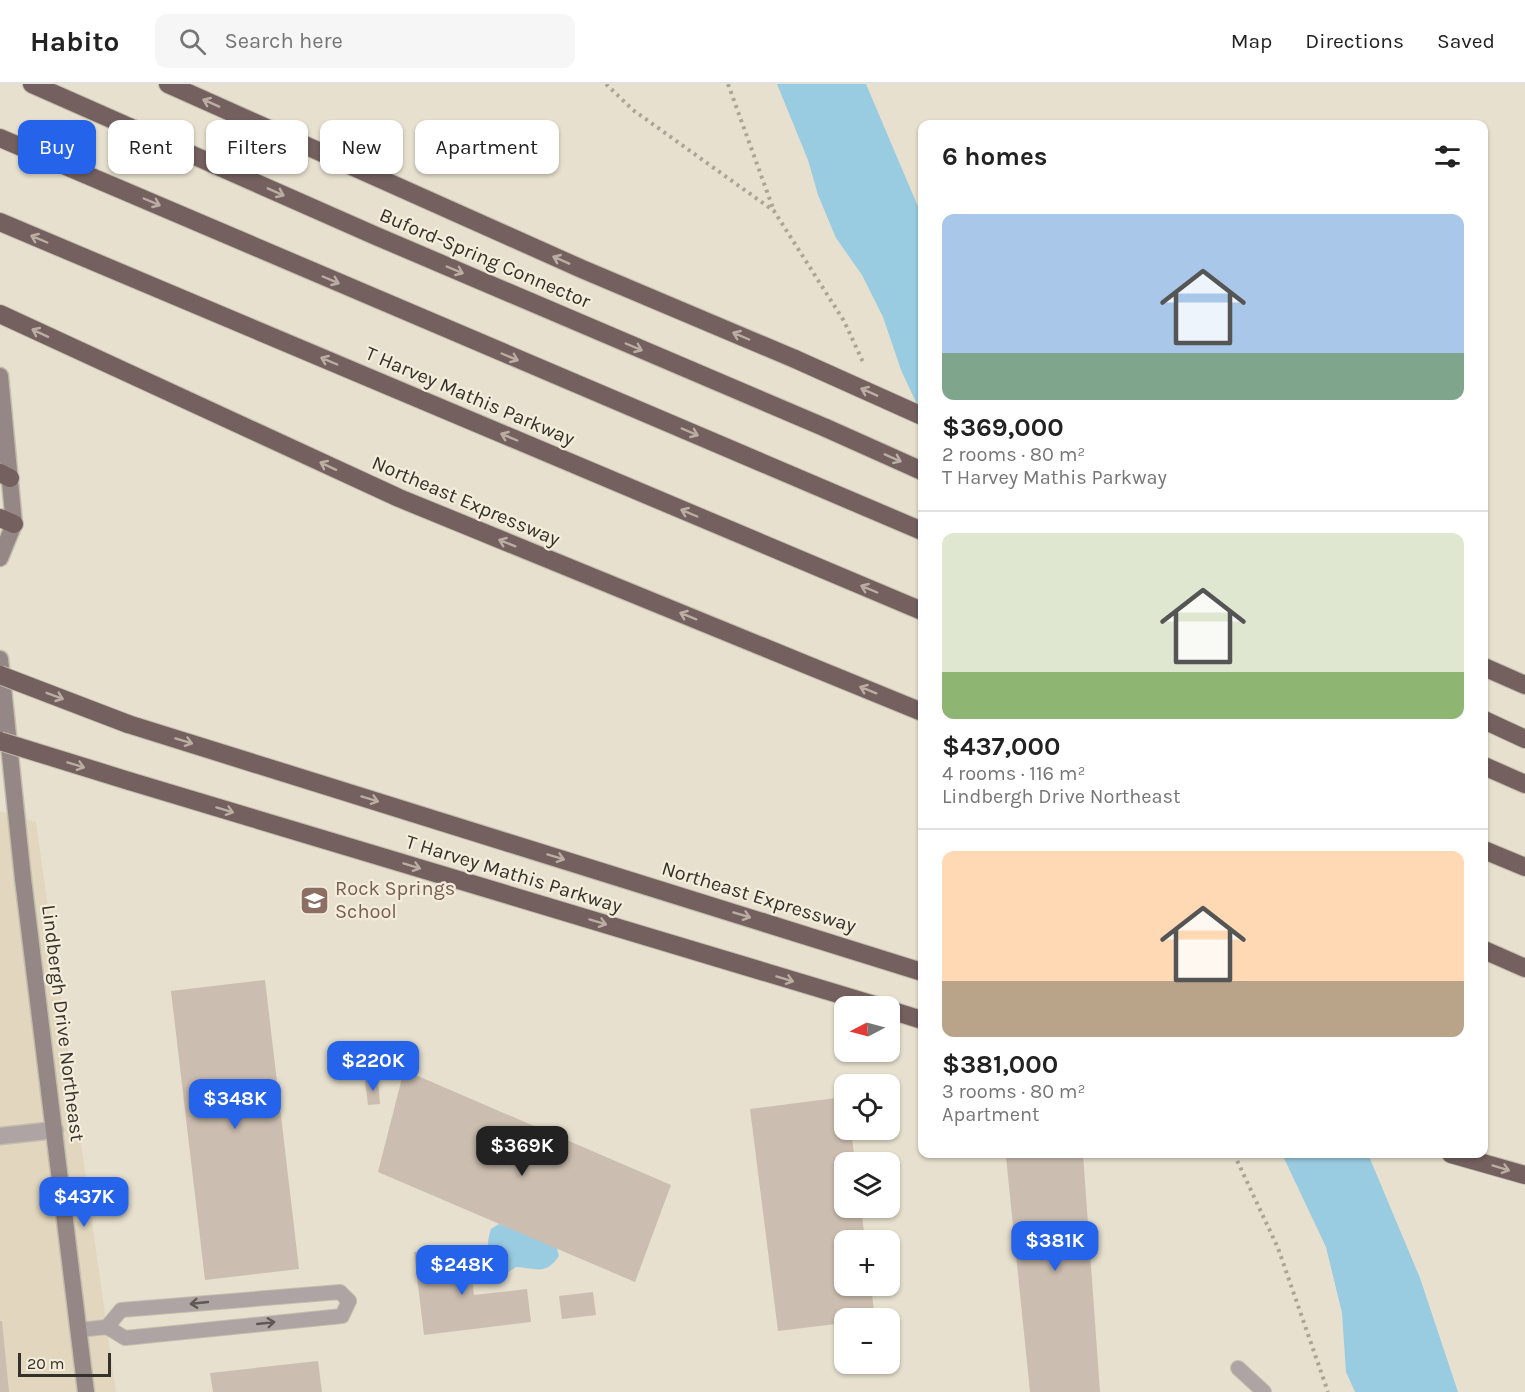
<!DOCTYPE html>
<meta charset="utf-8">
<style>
:root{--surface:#fff;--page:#f6f6f6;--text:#222;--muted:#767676;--line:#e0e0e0;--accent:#2563eb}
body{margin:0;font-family:Karla,sans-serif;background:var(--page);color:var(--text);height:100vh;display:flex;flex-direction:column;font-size:22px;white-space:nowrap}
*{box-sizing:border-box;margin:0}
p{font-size:20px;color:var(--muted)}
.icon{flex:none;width:33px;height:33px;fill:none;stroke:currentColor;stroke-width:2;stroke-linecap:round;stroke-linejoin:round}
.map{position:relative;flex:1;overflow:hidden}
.side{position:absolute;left:918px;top:36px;width:570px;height:1038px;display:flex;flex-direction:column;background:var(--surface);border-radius:12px;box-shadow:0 2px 4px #0004}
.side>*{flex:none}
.hud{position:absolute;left:18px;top:36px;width:570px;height:54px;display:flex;gap:12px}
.needle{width:39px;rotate:264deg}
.controls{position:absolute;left:834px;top:912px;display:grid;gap:12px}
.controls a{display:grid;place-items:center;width:66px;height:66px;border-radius:12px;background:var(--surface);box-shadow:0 2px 4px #0004;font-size:30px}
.scale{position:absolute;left:18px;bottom:15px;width:93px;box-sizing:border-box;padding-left:6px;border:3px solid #34312b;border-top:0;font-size:16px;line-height:21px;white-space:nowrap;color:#34312b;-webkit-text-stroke:4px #f4eddb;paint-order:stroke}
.price{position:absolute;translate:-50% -51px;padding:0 14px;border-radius:12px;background:var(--accent);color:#fff;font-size:20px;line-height:39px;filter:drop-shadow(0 2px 3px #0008)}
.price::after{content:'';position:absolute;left:50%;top:36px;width:18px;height:14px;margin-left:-9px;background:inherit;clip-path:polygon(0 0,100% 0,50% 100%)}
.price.on{background:#222;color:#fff}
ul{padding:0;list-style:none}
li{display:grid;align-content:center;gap:12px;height:318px;padding:0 24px}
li+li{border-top:2px solid var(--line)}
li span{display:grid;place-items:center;height:186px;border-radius:12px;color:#555}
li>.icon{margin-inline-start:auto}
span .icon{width:108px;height:108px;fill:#fffc;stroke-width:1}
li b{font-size:26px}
h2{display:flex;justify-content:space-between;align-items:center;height:72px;padding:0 24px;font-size:26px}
.pill{padding:0 21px;border-radius:12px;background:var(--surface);box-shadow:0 2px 4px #0004;font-size:21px;line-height:54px}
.pill.on{background:var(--accent);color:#fff}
header{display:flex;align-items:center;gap:36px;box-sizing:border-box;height:84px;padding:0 30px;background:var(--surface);border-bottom:2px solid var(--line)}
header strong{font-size:28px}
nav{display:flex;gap:33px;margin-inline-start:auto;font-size:21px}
.search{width:420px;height:54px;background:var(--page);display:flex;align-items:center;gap:15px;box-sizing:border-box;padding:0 21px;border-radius:12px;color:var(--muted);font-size:22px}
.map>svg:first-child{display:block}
.built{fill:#e2d7be}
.water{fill:#9acce1}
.building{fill:#cbbdaf}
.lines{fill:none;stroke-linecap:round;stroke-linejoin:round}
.service-casing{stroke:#c3bdad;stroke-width:16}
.minor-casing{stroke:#c3bdad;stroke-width:19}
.secondary-casing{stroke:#c3bdad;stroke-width:19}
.motorway-casing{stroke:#c3bdad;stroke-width:20}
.path{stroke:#aaa597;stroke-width:4;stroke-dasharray:3 4.5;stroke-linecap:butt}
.service{stroke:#ada4a3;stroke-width:14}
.minor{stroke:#ada4a3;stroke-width:16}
.secondary{stroke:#948786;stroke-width:16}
.motorway{stroke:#73605f;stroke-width:18}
.motorway-bridge-casing{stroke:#c3bdad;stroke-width:20;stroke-linecap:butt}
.motorway-bridge{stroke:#73605f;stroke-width:18}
.oneway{stroke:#baaea3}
.oneway2{stroke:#5e5955}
.labels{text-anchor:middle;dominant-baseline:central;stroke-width:4.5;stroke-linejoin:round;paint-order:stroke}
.street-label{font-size:20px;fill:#34312b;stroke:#f4eddb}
.education-label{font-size:20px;fill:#785e54;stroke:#f4eddb;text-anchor:start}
</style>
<header>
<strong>Habito</strong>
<div class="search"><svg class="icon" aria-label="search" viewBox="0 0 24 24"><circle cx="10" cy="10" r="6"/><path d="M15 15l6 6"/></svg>Search here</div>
<nav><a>Map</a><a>Directions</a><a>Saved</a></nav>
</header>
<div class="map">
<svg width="1525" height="1308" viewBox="0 0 1525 1308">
<rect width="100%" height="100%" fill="#e7e0ce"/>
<polygon class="built" points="0,727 36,738 116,1308 0,1308"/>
<g class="water">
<polygon points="777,0 866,0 922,132 922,331 901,286 883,233 862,191 836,154 818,111 808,76"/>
<polygon points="1282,1070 1368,1070 1420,1194 1458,1308 1355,1308 1346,1288 1342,1229 1326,1163"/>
<path d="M499 1140 555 1158 559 1172C545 1192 537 1184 516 1183L504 1191 494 1189 498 1179C487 1167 486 1160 491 1145Z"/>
</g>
<g class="building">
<polygon points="265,896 299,1185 205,1196 171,907"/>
<polygon points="404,986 671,1101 635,1198 378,1088"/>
<polygon points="378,996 380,1020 368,1021 365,997"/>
<polygon points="844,1013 844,1046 851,1046 855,1078 844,1078 844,1124 861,1124 865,1156 844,1156 844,1202 871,1202 875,1234 844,1234 844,1239 778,1247 750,1025"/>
<polygon points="1083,1070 1100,1308 1030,1308 1006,1073"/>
<polygon points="468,1162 474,1211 527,1205 531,1238 424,1251 414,1168"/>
<polygon points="593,1208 596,1231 562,1235 559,1212"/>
<polygon points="0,1237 2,1237 9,1308 0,1308"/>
<polygon points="318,1277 322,1308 213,1308 210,1289"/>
</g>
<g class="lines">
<defs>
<g id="service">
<polyline points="107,1243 121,1226 340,1208 349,1217"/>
<polyline points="79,1246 107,1243 125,1254 342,1232 349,1217"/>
<polyline points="1238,1284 1264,1308"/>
</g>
<polyline id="minor" points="0,1052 55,1046"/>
<g id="secondary">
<polyline points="0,292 14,440 0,474"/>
<polyline points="0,575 23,795 86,1308"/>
</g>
<g id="motorway">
<polyline points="32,0 376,152 826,344"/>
<polyline points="168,0 582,185 795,275"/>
<polyline points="0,54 922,447"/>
<polyline points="0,138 922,527"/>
<polyline points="0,230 399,414 922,628"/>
<polyline points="0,389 10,394"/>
<polyline points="0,434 14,440"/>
<polyline points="1484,583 1525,601"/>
<polyline points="1484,636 1525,655"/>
<polyline points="128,640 922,888"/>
<polyline points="1484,682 1525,700"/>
<polyline points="129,697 878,922"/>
<polyline points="1484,766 1525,783"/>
<polyline points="1484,866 1525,884"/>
<polyline points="890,926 922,936"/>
<polyline points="1451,1070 1525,1091"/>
</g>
</defs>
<use href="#service" class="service-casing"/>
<use href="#minor" class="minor-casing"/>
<use href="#secondary" class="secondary-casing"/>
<use href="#motorway" class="motorway-casing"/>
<g class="path">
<polyline points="606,0 633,26 774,127 844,237 863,278"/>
<polyline points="728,0 774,127"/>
<polyline points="1234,1070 1278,1164 1328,1308"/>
</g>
<use href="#service" class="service"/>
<use href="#minor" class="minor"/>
<use href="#secondary" class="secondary"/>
<use href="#motorway" class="motorway"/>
<defs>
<g id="motorway-bridge">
<polyline points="795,275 922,332"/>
<polyline points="826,344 922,387"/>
<polyline points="0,591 128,640"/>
<polyline points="0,657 129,697"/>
</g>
</defs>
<use href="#motorway-bridge" class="motorway-bridge-casing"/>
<use href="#motorway-bridge" class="motorway-bridge"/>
</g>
<defs><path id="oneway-shaft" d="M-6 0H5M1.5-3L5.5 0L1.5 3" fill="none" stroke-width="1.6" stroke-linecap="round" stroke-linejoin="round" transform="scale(1.5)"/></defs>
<g class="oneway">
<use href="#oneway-shaft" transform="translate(211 19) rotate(-156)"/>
<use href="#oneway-shaft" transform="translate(276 108) rotate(24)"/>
<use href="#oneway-shaft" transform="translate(152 118) rotate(23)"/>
<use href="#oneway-shaft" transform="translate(39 155) rotate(-157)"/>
<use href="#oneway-shaft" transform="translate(561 176) rotate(-156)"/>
<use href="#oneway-shaft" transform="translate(455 186) rotate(23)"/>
<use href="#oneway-shaft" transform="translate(331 196) rotate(23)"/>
<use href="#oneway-shaft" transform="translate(40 249) rotate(-155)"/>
<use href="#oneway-shaft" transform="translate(741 252) rotate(-157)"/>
<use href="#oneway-shaft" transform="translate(634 263) rotate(23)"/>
<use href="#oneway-shaft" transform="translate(510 273) rotate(23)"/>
<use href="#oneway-shaft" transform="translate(329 277) rotate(-157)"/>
<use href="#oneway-shaft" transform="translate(869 308) rotate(-156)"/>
<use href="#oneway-shaft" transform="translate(690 348) rotate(23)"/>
<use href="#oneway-shaft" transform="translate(509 353) rotate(-157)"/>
<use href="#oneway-shaft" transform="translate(893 374) rotate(24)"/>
<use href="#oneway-shaft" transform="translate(328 382) rotate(-155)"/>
<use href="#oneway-shaft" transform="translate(689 429) rotate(-157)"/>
<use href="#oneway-shaft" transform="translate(507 459) rotate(-158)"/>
<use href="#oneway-shaft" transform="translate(869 505) rotate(-157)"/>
<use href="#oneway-shaft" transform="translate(688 532) rotate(-158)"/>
<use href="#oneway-shaft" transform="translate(868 606) rotate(-158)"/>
<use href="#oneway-shaft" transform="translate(55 612) rotate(21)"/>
<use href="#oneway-shaft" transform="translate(184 657) rotate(17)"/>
<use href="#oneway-shaft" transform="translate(76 681) rotate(17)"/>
<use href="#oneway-shaft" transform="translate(370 715) rotate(17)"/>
<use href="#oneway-shaft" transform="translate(225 726) rotate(17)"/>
<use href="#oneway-shaft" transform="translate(556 773) rotate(17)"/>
<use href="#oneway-shaft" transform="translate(412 782) rotate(17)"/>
<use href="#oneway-shaft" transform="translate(742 831) rotate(17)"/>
<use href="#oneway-shaft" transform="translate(598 838) rotate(17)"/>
<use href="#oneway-shaft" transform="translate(785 895) rotate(17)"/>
<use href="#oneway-shaft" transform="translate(1501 1084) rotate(17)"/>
</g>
<g class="oneway2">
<use href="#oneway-shaft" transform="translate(199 1219) rotate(174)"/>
<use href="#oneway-shaft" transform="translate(266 1239) rotate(-6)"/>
</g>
<defs>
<symbol id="school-square" viewBox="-11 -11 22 22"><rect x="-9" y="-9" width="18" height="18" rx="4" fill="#8d6e63" stroke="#f4eddb"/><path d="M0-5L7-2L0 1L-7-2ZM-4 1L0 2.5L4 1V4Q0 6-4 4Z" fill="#fff"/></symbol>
</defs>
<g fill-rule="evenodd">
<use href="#school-square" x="298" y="800" width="33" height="33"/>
</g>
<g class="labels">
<g class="street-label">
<text transform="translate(485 174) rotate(23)">Buford-Spring Connector</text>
<text transform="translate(470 312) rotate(23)">T Harvey Mathis Parkway</text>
<text transform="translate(466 417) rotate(23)">Northeast Expressway</text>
<text transform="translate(514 790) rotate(17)">T Harvey Mathis Parkway</text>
<text transform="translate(759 813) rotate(17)">Northeast Expressway</text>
<text transform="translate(63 939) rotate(83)">Lindbergh Drive Northeast</text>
</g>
<g class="education-label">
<text x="335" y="804">Rock Springs<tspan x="335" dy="23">School</tspan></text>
</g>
</g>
</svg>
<div class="controls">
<a><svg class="needle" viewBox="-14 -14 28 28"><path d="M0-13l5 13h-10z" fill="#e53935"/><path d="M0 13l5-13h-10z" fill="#767676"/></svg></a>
<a><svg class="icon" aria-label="locate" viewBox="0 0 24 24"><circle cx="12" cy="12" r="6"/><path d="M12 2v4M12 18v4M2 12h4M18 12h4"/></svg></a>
<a><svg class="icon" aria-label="layers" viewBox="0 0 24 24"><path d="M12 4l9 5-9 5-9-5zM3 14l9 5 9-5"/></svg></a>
<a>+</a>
<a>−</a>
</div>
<div class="scale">20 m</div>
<b class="price" style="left:373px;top:1008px">$220K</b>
<b class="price" style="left:235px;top:1046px">$348K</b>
<b class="price on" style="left:522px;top:1093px">$369K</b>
<b class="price" style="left:84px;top:1144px">$437K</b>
<b class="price" style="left:1055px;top:1188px">$381K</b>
<b class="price" style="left:462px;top:1212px">$248K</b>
<div class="hud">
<a class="pill on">Buy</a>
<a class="pill">Rent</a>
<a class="pill">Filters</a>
<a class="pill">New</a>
<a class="pill">Apartment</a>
</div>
<section class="side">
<h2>6 homes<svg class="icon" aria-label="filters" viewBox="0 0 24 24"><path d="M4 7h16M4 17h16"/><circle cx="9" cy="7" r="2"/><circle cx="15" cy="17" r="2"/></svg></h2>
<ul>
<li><span style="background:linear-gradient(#a9c7e8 75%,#7fa58c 0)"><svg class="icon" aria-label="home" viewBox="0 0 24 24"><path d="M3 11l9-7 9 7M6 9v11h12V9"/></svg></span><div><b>$369,000</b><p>2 rooms · 80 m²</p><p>T Harvey Mathis Parkway</p></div></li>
<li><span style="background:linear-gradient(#dfe7d0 75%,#8fb573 0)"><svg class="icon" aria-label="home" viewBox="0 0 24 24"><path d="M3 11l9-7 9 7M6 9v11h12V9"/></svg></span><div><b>$437,000</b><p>4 rooms · 116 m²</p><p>Lindbergh Drive Northeast</p></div></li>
<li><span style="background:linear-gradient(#ffd9b3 70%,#b9a48a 0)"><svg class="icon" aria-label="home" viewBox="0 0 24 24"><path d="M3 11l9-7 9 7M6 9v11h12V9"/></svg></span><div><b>$381,000</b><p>3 rooms · 80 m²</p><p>Apartment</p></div></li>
</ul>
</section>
</div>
